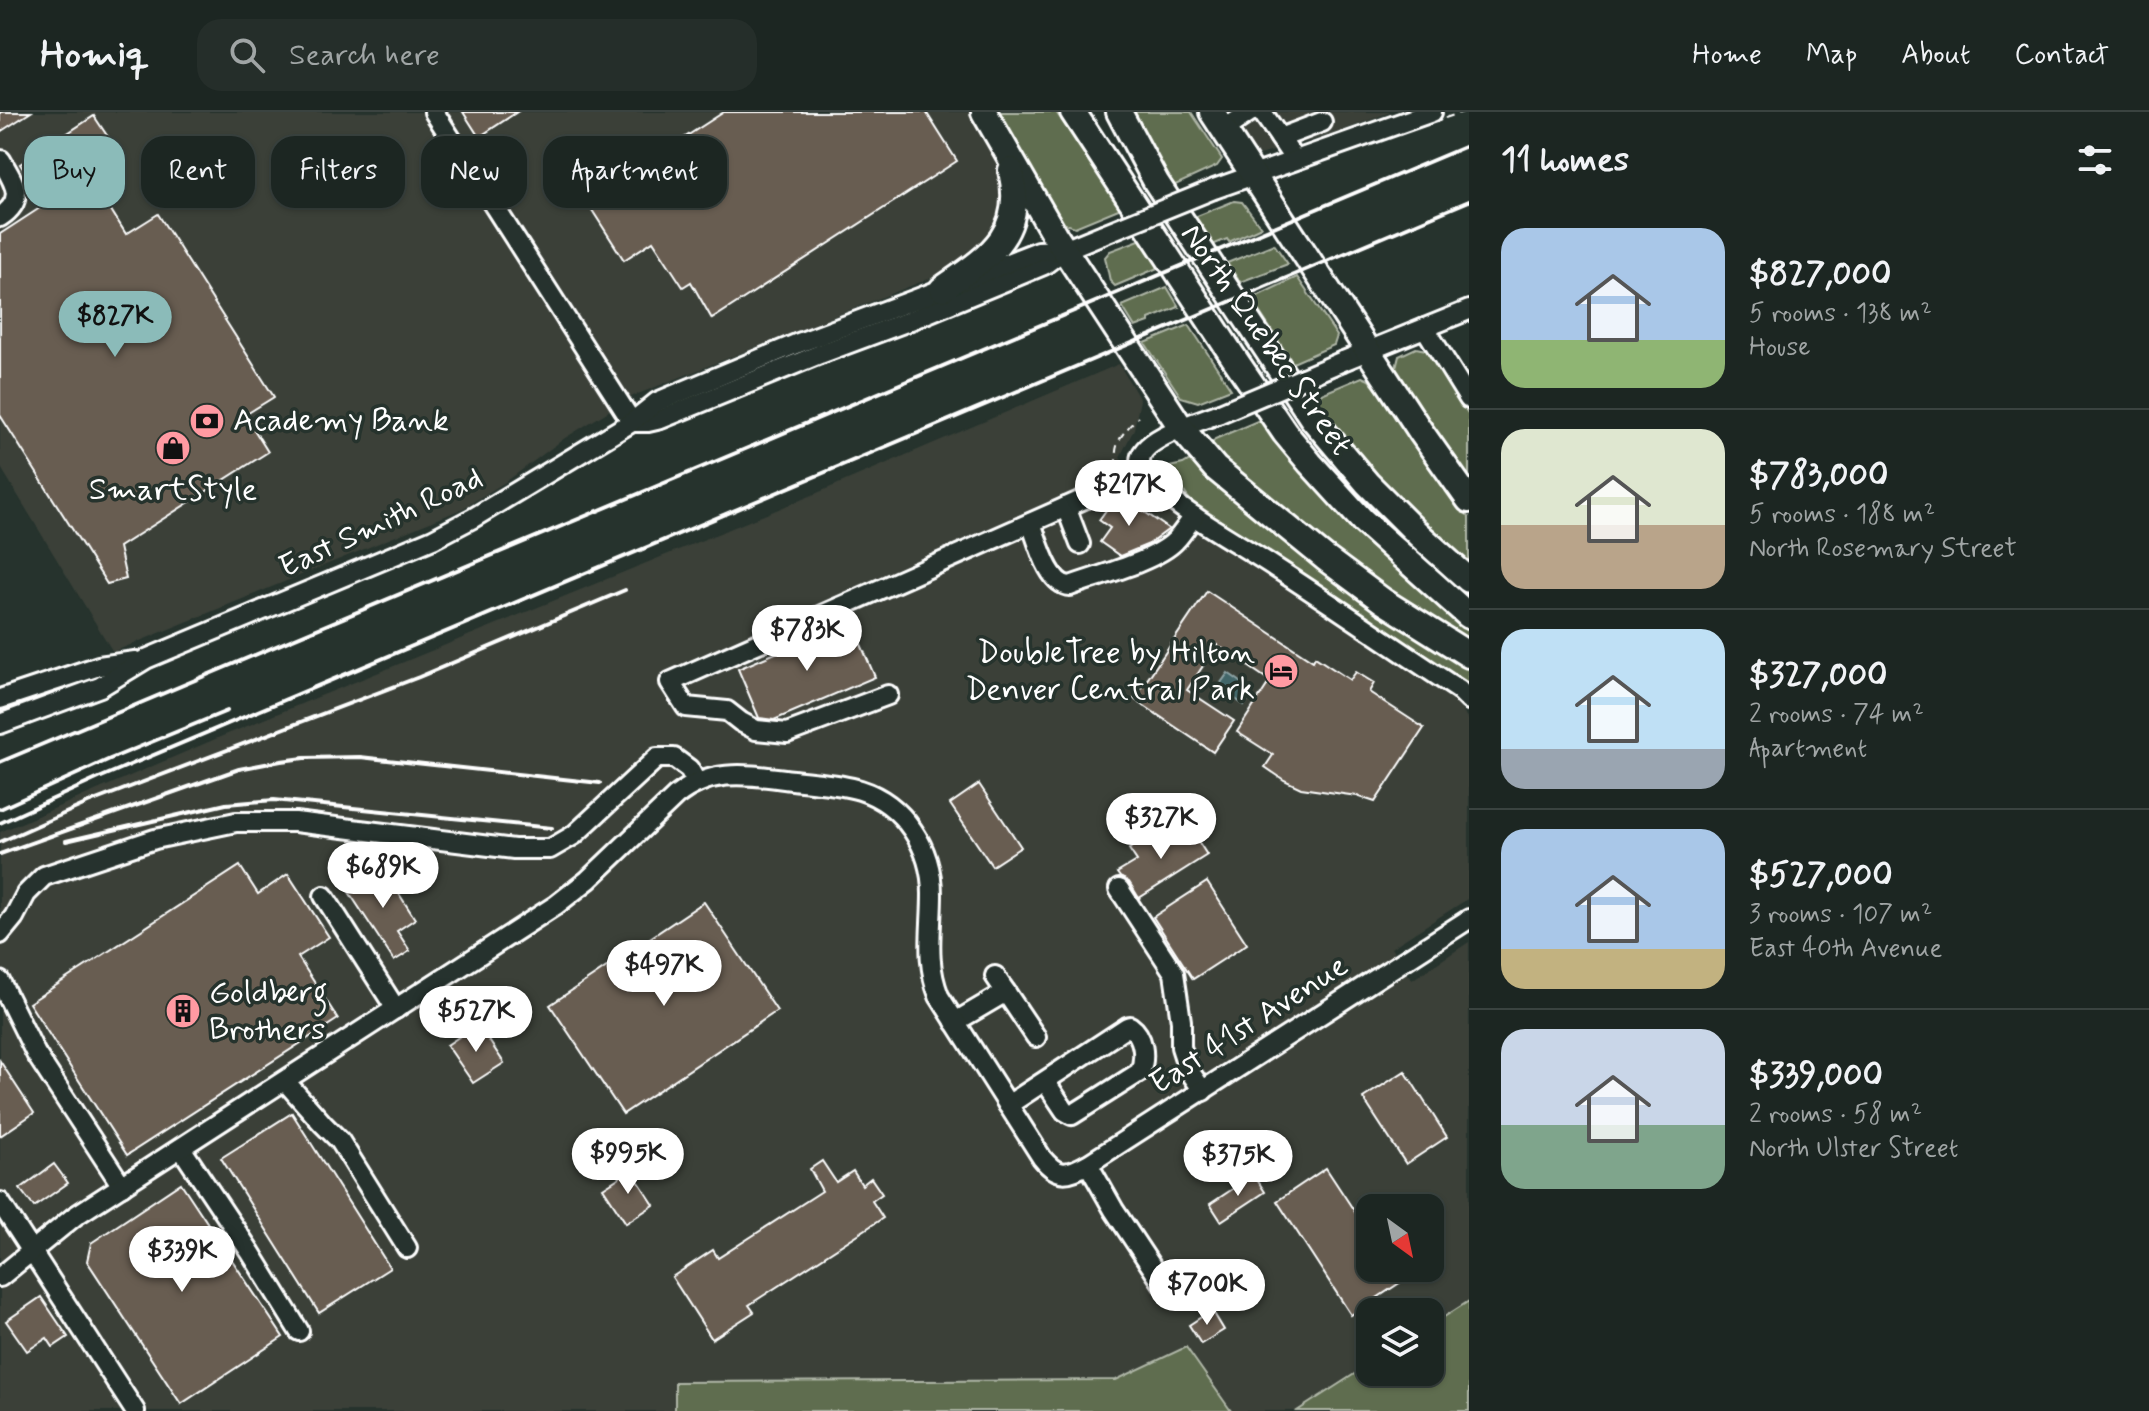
<!DOCTYPE html>
<meta charset="utf-8">
<style>
:root{--surface:#1c2622;--page:#252e2a;--text:#f1f3f6;--muted:#a0a5a5;--line:#3a4340;--accent:#8bbbb9}
body{margin:0;font-family:Mynerve,sans-serif;background:var(--page);color:var(--text);height:100vh;display:flex;flex-direction:column;font-size:30px;white-space:nowrap}
*{box-sizing:border-box;margin:0}
p{font-size:26px;color:var(--muted)}
.icon{flex:none;width:44px;height:44px;fill:none;stroke:currentColor;stroke-width:2;stroke-linecap:round;stroke-linejoin:round}
.map{position:relative;flex:1;overflow:hidden}
.drawer{display:flex;flex-direction:column;background:var(--surface);width:680px}
.drawer>*{flex:none}
.top-card{position:absolute;left:24px;top:24px;width:760px;height:72px;display:flex;gap:16px}
.needle{width:52px;rotate:147deg}
.buttons{position:absolute;left:1356px;top:1082px;display:grid;gap:16px}
.buttons a{display:grid;place-items:center;width:88px;height:88px;border-radius:16px;background:var(--surface);box-shadow:0 2px 6px #0004,0 0 0 2px var(--line);font-size:40px}
.price{position:absolute;translate:-50% -68px;padding:0 18px;border-radius:28px;background:#fff;color:#222;font-size:26px;line-height:52px;filter:drop-shadow(0 2px 4px #0008)}
.price::after{content:'';position:absolute;left:50%;top:48px;width:24px;height:18px;margin-left:-12px;background:inherit;clip-path:polygon(0 0,100% 0,50% 100%)}
.price.on{background:var(--accent);color:#111}
ul{padding:0;list-style:none}
li{display:flex;align-items:center;gap:24px;height:200px;padding:0 32px}
li+li{border-top:2px solid var(--line)}
li span{display:grid;place-items:center;flex:none;width:224px;height:160px;border-radius:24px;color:#555}
li>.icon{margin-inline-start:auto}
span .icon{width:96px;height:96px;fill:#fffc;stroke-width:1}
li b{font-size:34px}
h2{display:flex;justify-content:space-between;align-items:center;height:96px;padding:0 32px;font-size:34px}
.chip{padding:0 28px;border-radius:24px;background:var(--surface);box-shadow:0 2px 6px #0004,0 0 0 2px var(--line);font-size:28px;line-height:72px}
.chip.on{background:var(--accent);color:#111}
header{display:flex;align-items:center;gap:48px;box-sizing:border-box;height:112px;padding:0 40px;background:var(--surface);border-bottom:2px solid var(--line)}
header strong{font-size:38px}
nav{display:flex;gap:44px;margin-inline-start:auto;font-size:28px}
.search{width:560px;height:72px;background:var(--page);display:flex;align-items:center;gap:20px;box-sizing:border-box;padding:0 28px;border-radius:24px;color:var(--muted);font-size:30px}
main{display:flex;flex:1;min-height:0}
.map>svg:first-child{display:block}
.built{fill:#3a4038;fill-rule:evenodd}
.green{fill:#5f6d4f;stroke:#afb6a7;stroke-width:2}
.water{fill:#436669;stroke:#8ea3a5;stroke-width:2}
.building{fill:#675d51;stroke:#fff;stroke-width:2}
.lines{fill:none;stroke-linecap:round;stroke-linejoin:round}
.minor-casing{stroke:#fff;stroke-width:24}
.major-casing{stroke:#fff;stroke-width:30}
.path{stroke:#fff;stroke-width:2;stroke-dasharray:8 6;stroke-linecap:butt}
.minor{stroke:#26332d;stroke-width:18}
.major{stroke:#26332d;stroke-width:24}
.rail{stroke:#fff;stroke-width:4}
.minor-bridge-casing{stroke:#fff;stroke-width:24;stroke-linecap:butt}
.minor-bridge{stroke:#26332d;stroke-width:18}
.labels{text-anchor:middle;dominant-baseline:central;stroke-width:7;stroke-linejoin:round;paint-order:stroke}
.street-label{font-size:32px;fill:#fff;stroke:#26332d}
.poi-label{font-size:32px;fill:#fff;stroke:#26332d;text-anchor:start}
</style>
<header>
<strong>Homiq</strong>
<div class="search"><svg class="icon" aria-label="search" viewBox="0 0 24 24"><circle cx="10" cy="10" r="6"/><path d="M15 15l6 6"/></svg>Search here</div>
<nav><a>Home</a><a>Map</a><a>About</a><a>Contact</a></nav>
</header>
<main>
<div class="map">
<svg width="1469" height="1299" viewBox="0 0 1469 1299">
<rect width="100%" height="100%" fill="#26332d"/>
<filter id="ink" filterUnits="userSpaceOnUse"><feTurbulence type="fractalNoise" baseFrequency=".0125" numOctaves="2"/><feDisplacementMap in="SourceGraphic" scale="16" xChannelSelector="R" yChannelSelector="G"/><feConvolveMatrix kernelMatrix="1 2 1 2 8 2 1 2 1" color-interpolation-filters="sRGB"/></filter>
<g filter="url(#ink)">
<g class="built">
<polygon points="0,0 973,0 1002,51 1007,107 975,145 941,162 633,284 565,326 507,369 462,397 113,540 0,354"/>
<polygon points="1223,0 1391,0 1331,23 1259,43 1251,41"/>
<path d="M1119 252 1140 288 1134 317 1120 345 1143 383 1451 585 1469 608V786L1391 836 1412 868 1469 830V1189L1430 1214V1200H1370V1252L1297 1299H1231L1186 1235 1116 1268 676 1270 675 1299H0V720L220 625 803 387ZM1370 1096H1430V1156H1370Z"/>
</g>
<g class="green">
<polygon points="998,0 1056,0 1121,96 1075,115 1059,110"/>
<polygon points="1129,0 1191,0 1222,47 1217,54 1171,75"/>
<polygon points="1234,89 1242,90 1261,115 1229,130 1227,127 1210,134 1192,106"/>
<polygon points="1142,127 1160,155 1115,174 1110,169 1105,145 1110,139"/>
<polygon points="1274,132 1288,152 1240,170 1227,151"/>
<polygon points="1297,165 1337,224 1334,233 1293,251 1251,187"/>
<polygon points="1167,175 1179,195 1149,207 1149,210 1135,215 1122,194"/>
<polygon points="1189,213 1231,277 1198,290 1181,285 1145,231"/>
<polygon points="1416,236 1426,238 1429,241 1469,303 1469,374 1398,263 1396,256 1399,244"/>
<path d="M1362 265 1369 268 1382 284 1439 369 1469 405V451C1412 401 1358 348 1312 286Z"/>
<path d="M1262 307C1286 340 1311 373 1340 402 1380 443 1425 479 1469 517V530L1403 491 1310 420 1219 344 1212 332 1215 327Z"/>
<path d="M1190 348 1217 371 1469 548V575L1190 388C1181 378 1178 365 1169 355L1183 352Z"/>
<polygon points="1469,1189 1469,1299 1297,1299 1370,1252 1370,1260 1430,1260 1430,1214"/>
<polygon points="1186,1235 1231,1299 675,1299 675,1270 1116,1268"/>
</g>
<polygon class="water" points="1228,561 1254,579 1244,593 1218,575"/>
<g class="building">
<polygon points="0,0 31,0 0,20"/>
<polygon points="463,0 517,0 479,25"/>
<polygon points="724,0 926,0 957,49 712,207 691,170 683,175 653,129 624,148 592,98 662,54 656,44"/>
<polygon points="94,4 120,43 89,63 126,122 158,102 274,285 245,303 268,340 119,435 126,467 107,472 0,303 0,122 46,92 20,52"/>
<polygon points="1114,387 1122,393 1126,387 1169,417 1149,432 1120,444 1100,430 1110,416 1099,408"/>
<polygon points="1207,479 1313,549 1315,545 1350,568 1356,560 1374,571 1369,580 1424,616 1375,690 1357,684 1301,676 1284,668 1265,655 1273,643 1237,620 1270,569 1217,533 1187,578 1234,609 1213,640 1134,587"/>
<polygon points="851,509 875,565 774,608 759,606 738,557"/>
<polygon points="979,672 1021,735 992,754 950,692"/>
<polygon points="1189,715 1207,743 1139,786 1129,770 1120,765 1117,761 1137,749 1129,737 1152,722 1160,733"/>
<polygon points="240,754 258,782 288,762 329,825 298,845 338,907 127,1043 29,891"/>
<polygon points="382,755 415,807 397,819 410,839 394,849 347,777"/>
<polygon points="1207,770 1247,832 1193,867 1153,805"/>
<polygon points="704,790 777,899 623,1002 550,893"/>
<polygon points="478,912 504,951 473,971 447,933"/>
<polygon points="0,949 34,1001 0,1024"/>
<polygon points="1405,959 1447,1025 1406,1052 1363,986"/>
<polygon points="292,1001 390,1156 319,1201 221,1046"/>
<polygon points="822,1049 836,1070 853,1059 862,1073 871,1066 882,1082 872,1089 883,1106 749,1193 754,1200 712,1227 672,1165 713,1138 718,1146 822,1079 810,1057"/>
<polygon points="54,1052 68,1071 34,1095 20,1077"/>
<polygon points="1326,1056 1370,1123 1370,1156 1391,1156 1401,1170 1351,1203 1277,1089"/>
<polygon points="631,1058 654,1093 626,1111 603,1076"/>
<polygon points="1254,1063 1265,1080 1221,1109 1210,1092"/>
<polygon points="181,1071 283,1225 181,1292 87,1149 91,1131"/>
<polygon points="41,1185 68,1225 53,1235 47,1226 27,1239 6,1209"/>
<polygon points="1212,1198 1224,1218 1201,1232 1189,1213"/>
</g>
<g class="lines">
<defs>
<g id="minor">
<polyline points="434,0 632,310"/>
<polyline points="1262,0 1280,26"/>
<polyline points="1223,18 1250,0"/>
<polyline points="1294,47 1280,26 1322,10"/>
<polyline points="1214,77 1432,0"/>
<path d="M0 105C27 87 14 71 1 48"/>
<polyline points="1425,216 1469,287"/>
<polyline points="1343,249 1469,198"/>
<path d="M1220 301C1201 309 1140 326 1140 349 1140 358 1145 364 1151 370 1187 405 1234 428 1276 456 1338 496 1398 538 1459 578L1469 588"/>
<polyline points="632,310 648,310 661,307 820,242 906,210 1044,153 1064,138 1103,122"/>
<polyline points="1066,395 1080,432"/>
<path d="M1031 411C1038 429 1048 473 1070 474 1097 464 1156 449 1175 429 1182 422 1188 412 1194 404"/>
<polyline points="888,583 787,621 756,618 741,610 727,599 686,595 670,570 1143,361"/>
<polyline points="0,587 99,554 135,549"/>
<polyline points="0,612 100,575 146,547 433,427 473,406 632,310 657,290 796,232 919,186 1038,139 1064,138"/>
<polyline points="1119,777 1174,861 1181,909 1181,935 1188,957 1203,979"/>
<polyline points="324,784 396,897"/>
<polyline points="0,822 14,805 26,782 44,764 155,727 236,710 295,710 514,737 550,737 574,723 657,646 674,646 689,657 697,671"/>
<polyline points="995,864 1036,925"/>
<polyline points="0,869 36,942 122,1074"/>
<polyline points="955,910 1006,880"/>
<polyline points="285,969 323,1012 340,1029 407,1136"/>
<path d="M1008 993 1127 915 1130 914C1144 924 1146 945 1140 960L1072 1003 1065 999 1045 969"/>
<polyline points="181,1036 251,1141 299,1219"/>
<polyline points="1088,1052 1114,1098 1167,1178"/>
<polyline points="0,1090 135,1299"/>
<path d="M0 1165 75 1104 556 793 588 768 676 684C713 655 749 663 793 668 815 671 838 671 860 678 904 692 932 736 932 782 932 819 925 848 939 884L1042 1046C1058 1066 1068 1063 1088 1052L1469 807"/>
</g>
<g id="major">
<polyline points="984,0 1054,122 1182,317 1215,356 1325,446 1383,489 1469,543"/>
<polyline points="1073,0 1234,246 1285,321 1310,351 1363,409 1469,504"/>
<polyline points="1119,0 1156,70 1312,306 1367,371 1418,422 1469,468"/>
<polyline points="1212,0 1421,320 1469,388"/>
<path d="M942 177C988 145 1026 123 1011 58"/>
</g>
</defs>
<use href="#minor" class="minor-casing"/>
<use href="#major" class="major-casing"/>
<g class="path">
<polyline points="1445,6 1463,0"/>
<path d="M1117 355C1112 331 1122 322 1138 305"/>
</g>
<use href="#minor" class="minor"/>
<use href="#major" class="major"/>
<g class="rail">
<polyline points="0,650 1469,33"/>
<polyline points="0,697 110,647 227,599"/>
<polyline points="0,711 99,666 1469,89"/>
<polyline points="66,729 226,692 274,688 552,716"/>
<polyline points="0,730 88,691 419,565 625,478"/>
<polyline points="0,742 239,657 281,649 304,646 360,645 600,671"/>
</g>
<defs>
<g id="minor-bridge">
<polyline points="1103,122 1214,77"/>
<polyline points="1220,301 1343,249"/>
</g>
</defs>
<use href="#minor-bridge" class="minor-bridge-casing"/>
<use href="#minor-bridge" class="minor-bridge"/>
</g>
</g>
<defs>
<symbol id="bank-disc" viewBox="-11 -11 22 22"><circle r="9.5" fill="#ff9aa2" stroke="#26332d"/><path d="M-6-4H6V4H-6ZM0-2.3a2.3 2.3 0 1 0 0 4.6a2.3 2.3 0 1 0 0-4.6Z" fill="#111"/></symbol>
<symbol id="shop-disc" viewBox="-11 -11 22 22"><circle r="9.5" fill="#ff9aa2" stroke="#26332d"/><path d="M-5-2.5h2.3a2.7 3.5 0 0 1 5.4 0H5L5.5 6h-11ZM-1.5-2.5h3a1.5 2.3 0 0 0-3 0Z" fill="#111"/></symbol>
<symbol id="hotel-disc" viewBox="-11 -11 22 22"><circle r="9.5" fill="#ff9aa2" stroke="#26332d"/><path d="M-6-4.5h1.5V1H6V5H4.5V3h-9V5H-6ZM-4 0a1.8 1.8 0 1 1 3.6 0ZM.5 0V-2.5h3Q6-2.5 6 0Z" fill="#111"/></symbol>
<symbol id="building-disc" viewBox="-11 -11 22 22"><circle r="9.5" fill="#ff9aa2" stroke="#26332d"/><path d="M-4-6H4V6H1V3H-1V6H-4ZM-2.5-4.3h1.7v1.8h-1.7ZM.8-4.3h1.7v1.8H.8ZM-2.5-1h1.7V.8h-1.7ZM.8-1h1.7V.8H.8Z" fill="#111"/></symbol>
</defs>
<g fill-rule="evenodd">
<use href="#bank-disc" x="187" y="289" width="40" height="40"/>
<use href="#shop-disc" x="153" y="316" width="40" height="40"/>
<use href="#hotel-disc" x="1261" y="539" width="40" height="40"/>
<use href="#building-disc" x="163" y="879" width="40" height="40"/>
</g>
<g class="labels">
<g class="street-label">
<text transform="translate(1266 228) rotate(55)">North Quebec Street</text>
<text transform="translate(381 411) rotate(-25)">East Smith Road</text>
<text transform="translate(1249 913) rotate(-33)">East 41st Avenue</text>
</g>
<g class="poi-label">
<text x="233" y="309">Academy Bank</text>
<text x="173" y="378" text-anchor="middle">SmartStyle</text>
<text x="1255" y="541" text-anchor="end">DoubleTree by Hilton<tspan x="1255" dy="37">Denver Central Park</tspan></text>
<text x="209" y="881">Goldberg<tspan x="209" dy="37">Brothers</tspan></text>
</g>
</g>
</svg>
<div class="buttons">
<a><svg class="needle" viewBox="-14 -14 28 28"><path d="M0-13l5 13h-10z" fill="#e53935"/><path d="M0 13l5-13h-10z" fill="#a0a5a5"/></svg></a>
<a><svg class="icon" aria-label="layers" viewBox="0 0 24 24"><path d="M12 4l9 5-9 5-9-5zM3 14l9 5 9-5"/></svg></a>
</div>
<b class="price on" style="left:115px;top:247px">$827K</b>
<b class="price" style="left:1129px;top:416px">$217K</b>
<b class="price" style="left:807px;top:561px">$783K</b>
<b class="price" style="left:1161px;top:749px">$327K</b>
<b class="price" style="left:383px;top:798px">$689K</b>
<b class="price" style="left:664px;top:896px">$497K</b>
<b class="price" style="left:476px;top:942px">$527K</b>
<b class="price" style="left:628px;top:1084px">$995K</b>
<b class="price" style="left:1238px;top:1086px">$375K</b>
<b class="price" style="left:182px;top:1182px">$339K</b>
<b class="price" style="left:1207px;top:1215px">$700K</b>
<div class="top-card">
<a class="chip on">Buy</a>
<a class="chip">Rent</a>
<a class="chip">Filters</a>
<a class="chip">New</a>
<a class="chip">Apartment</a>
</div>
</div>
<section class="drawer">
<h2>11 homes<svg class="icon" aria-label="filters" viewBox="0 0 24 24"><path d="M4 7h16M4 17h16"/><circle cx="9" cy="7" r="2"/><circle cx="15" cy="17" r="2"/></svg></h2>
<ul>
<li><span style="background:linear-gradient(#a9c7e8 70%,#8fb573 0)"><svg class="icon" aria-label="home" viewBox="0 0 24 24"><path d="M3 11l9-7 9 7M6 9v11h12V9"/></svg></span><div><b>$827,000</b><p>5 rooms · 138 m²</p><p>House</p></div></li>
<li><span style="background:linear-gradient(#dfe7d0 60%,#b9a48a 0)"><svg class="icon" aria-label="home" viewBox="0 0 24 24"><path d="M3 11l9-7 9 7M6 9v11h12V9"/></svg></span><div><b>$783,000</b><p>5 rooms · 188 m²</p><p>North Rosemary Street</p></div></li>
<li><span style="background:linear-gradient(#bfe0f5 75%,#9aa5b1 0)"><svg class="icon" aria-label="home" viewBox="0 0 24 24"><path d="M3 11l9-7 9 7M6 9v11h12V9"/></svg></span><div><b>$327,000</b><p>2 rooms · 74 m²</p><p>Apartment</p></div></li>
<li><span style="background:linear-gradient(#a9c7e8 75%,#c2b280 0)"><svg class="icon" aria-label="home" viewBox="0 0 24 24"><path d="M3 11l9-7 9 7M6 9v11h12V9"/></svg></span><div><b>$527,000</b><p>3 rooms · 107 m²</p><p>East 40th Avenue</p></div></li>
<li><span style="background:linear-gradient(#c9d6e8 60%,#7fa58c 0)"><svg class="icon" aria-label="home" viewBox="0 0 24 24"><path d="M3 11l9-7 9 7M6 9v11h12V9"/></svg></span><div><b>$339,000</b><p>2 rooms · 58 m²</p><p>North Ulster Street</p></div></li>
</ul>
</section>
</main>
